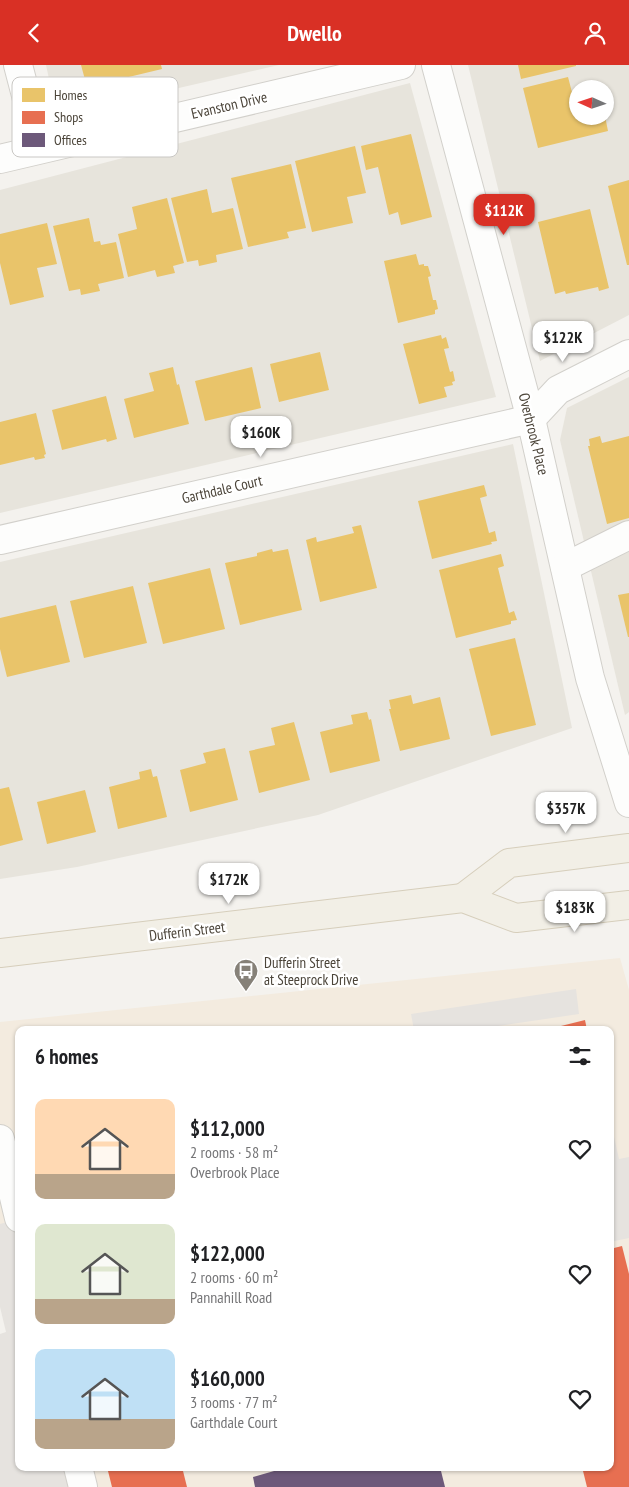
<!DOCTYPE html>
<meta charset="utf-8">
<style>
:root{--surface:#fff;--page:#f2f2f2;--text:#202124;--muted:#757577;--accent:#d93025}
body{margin:0;font-family:"PT Sans Narrow",sans-serif;background:var(--page);color:var(--text);height:100vh;display:flex;flex-direction:column;font-size:19px;white-space:nowrap}
*{box-sizing:border-box;margin:0}
p{font-size:16px;color:var(--muted)}
.icon{flex:none;width:28px;height:28px;fill:none;stroke:currentColor;stroke-width:2;stroke-linecap:round;stroke-linejoin:round}
.map{position:relative;flex:1;overflow:hidden}
.sheet{position:absolute;left:15px;top:961px;width:599px;height:445px;display:flex;flex-direction:column;background:var(--surface);border-radius:10px;box-shadow:0 1px 4px #0004}
.sheet>*{flex:none}
.needle{width:32px;rotate:273deg}
.tools{position:absolute;left:569px;top:15px;display:grid;gap:10px}
.tools a{display:grid;place-items:center;width:45px;height:45px;border-radius:50%;background:var(--surface);box-shadow:0 1px 4px #0004;font-size:25px}
.price{position:absolute;translate:-50% -42px;padding:0 11px;border-radius:10px;background:#fff;color:#222;font-size:16px;line-height:32px;filter:drop-shadow(0 1px 2px #0008)}
.price::after{content:'';position:absolute;left:50%;top:30px;width:15px;height:11px;margin-left:-8px;background:inherit;clip-path:polygon(0 0,100% 0,50% 100%)}
.price.on{background:var(--accent);color:#fff}
ul{padding:0;list-style:none}
li{display:flex;align-items:center;gap:15px;height:125px;padding:0 20px}
li span{display:grid;place-items:center;flex:none;width:140px;height:100px;border-radius:10px;color:#555}
li>.icon{margin-inline-start:auto}
span .icon{width:60px;height:60px;fill:#fffc;stroke-width:1}
li b{font-size:21px}
h2{display:flex;justify-content:space-between;align-items:center;height:60px;padding:0 20px;font-size:21px}
header{display:flex;justify-content:space-between;align-items:center;height:65px;padding:0 20px;background:var(--accent);color:#fff;font-size:22px;font-weight:700}
.map>svg:first-child{display:block}
.residential{fill:#e7e4dc;fill-rule:evenodd}
.commercial{fill:#f3ebdf}
.parking{fill:#e6e3df}
.homes{fill:#e9c46a}
.shops{fill:#e76f51}
.offices{fill:#6d597a}
.lines{fill:none;stroke-linecap:round;stroke-linejoin:round}
.minor-casing{stroke:#d2d0cb;stroke-width:30}
.major-casing{stroke:#d6cebb;stroke-width:30}
.minor{stroke:#fdfdfc;stroke-width:28}
.major{stroke:#f2efe6;stroke-width:28}
.labels{text-anchor:middle;dominant-baseline:central;stroke-width:5;stroke-linejoin:round;paint-order:stroke}
.street-label{font-size:15px;fill:#4b4439;stroke:#fff}
.poi-label{font-size:15px;fill:#4b4439;stroke:#fff;text-anchor:start}
.key{fill:#fff;stroke:#c9c7c4;stroke-width:1}
.key-label{font-size:14px;fill:#4b4439}
</style>
<header><svg class="icon" aria-label="back" viewBox="0 0 24 24"><path d="M15 5l-7 7 7 7"/></svg>Dwello<svg class="icon" aria-label="person" viewBox="0 0 24 24"><circle cx="12" cy="8" r="4"/><path d="M4 21q1-7 8-7t8 7"/></svg></header>
<div class="map">
<svg width="629" height="1422" viewBox="0 0 629 1422">
<rect width="100%" height="100%" fill="#f4f2ee"/>
<g class="residential">
<polygon points="46,0 279,0 57,51"/>
<path d="M468 0H629V250L540 296ZM578 24H605V51H578Z"/>
<polygon points="410,18 496,332 0,448 0,125"/>
<polygon points="629,312 629,647 625,650 560,375 567,343"/>
<polygon points="513,379 572,663 318,750 77,802 0,814 0,497"/>
</g>
<polygon class="commercial" points="620,893 629,925 629,1422 60,1422 56,1403 610,1402 610,965 19,965 19,1242 0,1161 0,957"/>
<g class="parking">
<polygon points="576,924 579,949 471,965 414,965 411,949"/>
<polygon points="610,1054 619,1094 629,1092 629,1173 610,1177"/>
<polygon points="19,1154 19,1402 88,1403 92,1422 0,1422 0,1269 6,1267 0,1242 0,1159"/>
</g>
<g class="homes">
<polygon points="81,0 161,0 162,4 87,22"/>
<polygon points="518,0 576,0 576,1 521,14"/>
<polygon points="568,12 573,31 578,30 578,51 605,51 608,66 538,83 523,23"/>
<polygon points="411,69 432,152 401,160 398,147 389,150 378,102 366,105 361,81"/>
<polygon points="355,81 366,128 347,132 353,158 312,167 295,96"/>
<polygon points="291,99 306,163 287,167 289,173 248,182 231,113"/>
<polygon points="629,115 629,200 627,200 608,121"/>
<polygon points="207,124 212,148 233,143 243,184 216,190 217,197 199,201 198,195 187,197 171,133"/>
<polygon points="167,133 184,198 173,201 175,208 157,212 155,205 128,212 118,169 137,164 132,142"/>
<polygon points="590,144 609,223 599,226 598,222 566,229 565,226 555,229 538,157"/>
<polygon points="89,153 94,177 100,176 101,180 116,177 124,213 98,219 100,226 81,230 80,224 69,226 53,161"/>
<polygon points="47,158 57,199 37,203 44,232 10,240 0,198 0,169"/>
<polygon points="416,189 419,200 424,199 424,201 428,201 431,211 428,212 433,235 436,235 438,244 435,245 435,249 398,258 384,196"/>
<polygon points="441,270 442,274 446,272 449,283 444,284 450,307 453,306 455,316 452,317 453,320 444,322 447,332 419,339 403,279"/>
<polygon points="320,287 329,325 279,337 270,299"/>
<polygon points="173,302 177,320 179,319 189,359 134,373 124,334 154,326 149,308"/>
<polygon points="252,302 261,343 205,356 195,316"/>
<polygon points="106,331 117,374 107,377 106,374 62,385 52,345"/>
<polygon points="36,348 46,389 44,390 45,393 35,395 34,392 0,400 0,357"/>
<polygon points="600,371 602,378 629,371 629,453 607,459 588,381 590,381 589,374"/>
<polygon points="484,420 487,431 480,433 489,468 495,466 497,476 491,477 492,479 432,494 418,436"/>
<polygon points="361,460 377,523 320,537 306,475 316,472 317,477 354,468 352,462"/>
<polygon points="272,484 273,487 288,484 302,545 240,560 225,498 257,491 257,488"/>
<polygon points="501,489 504,501 498,503 509,548 514,546 517,555 511,556 511,559 456,573 439,505"/>
<polygon points="210,503 225,564 163,579 148,518"/>
<polygon points="133,521 147,578 84,593 70,536"/>
<polygon points="629,528 629,572 628,572 618,530"/>
<polygon points="56,540 70,597 7,612 0,584 0,553"/>
<polygon points="515,573 536,660 491,671 469,584"/>
<polygon points="411,630 413,639 440,632 450,674 400,686 389,644 391,644 389,635"/>
<polygon points="367,647 369,655 371,654 380,696 330,708 320,667 353,659 351,650"/>
<polygon points="294,657 310,715 259,728 249,686 275,680 271,663"/>
<polygon points="225,683 238,735 190,747 180,705 206,698 203,688"/>
<polygon points="151,704 153,712 157,711 167,752 118,764 109,722 140,714 139,707"/>
<polygon points="9,722 23,775 0,781 0,724"/>
<polygon points="85,725 96,767 47,779 37,737"/>
</g>
<g class="shops">
<polygon points="585,955 587,965 549,965 549,964"/>
<polygon points="622,1181 629,1209 629,1422 587,1422 582,1402 610,1402 610,1184"/>
<polygon points="107,1402 182,1402 187,1422 112,1422"/>
</g>
<polygon class="offices" points="288,1402 440,1402 445,1422 255,1422 253,1412"/>
<g class="lines">
<defs>
<g id="minor">
<polyline points="18,0 40,84"/>
<polyline points="436,0 531,354 590,613 629,738"/>
<polyline points="0,94 401,0"/>
<polyline points="531,354 558,325 629,289"/>
<polyline points="0,475 531,354"/>
<polyline points="565,502 629,470"/>
<polyline points="0,1074 19,1153"/>
<polyline points="78,1402 83,1422"/>
</g>
<g id="major">
<polyline points="463,833 509,798 629,783"/>
<polyline points="0,888 463,833 516,853 629,840"/>
</g>
</defs>
<use href="#minor" class="minor-casing"/>
<use href="#major" class="major-casing"/>
<use href="#minor" class="minor"/>
<use href="#major" class="major"/>
</g>
<defs>
<symbol id="bus-pin" viewBox="-11 -11 22 30"><path d="M0 17L-7.5 6A9.5 9.5 0 1 1 7.5 6Z" fill="#868178" stroke="#fff"/><path d="M-5-6H5V4H4V6H2V4H-2V6H-4V4H-5ZM-3.5-4V0h7V-4ZM-3.5 1.2v1.5H-2V1.2ZM2 1.2v1.5H3.5V1.2Z" fill="#fff"/></symbol>
</defs>
<g fill-rule="evenodd">
<use href="#bus-pin" x="232" y="892" width="28" height="38"/>
</g>
<g class="labels">
<g class="street-label">
<text transform="translate(229 40) rotate(-13)">Evanston Drive</text>
<text transform="translate(534 369) rotate(76)">Overbrook Place</text>
<text transform="translate(222 424) rotate(-13)">Garthdale Court</text>
<text transform="translate(187 866) rotate(-7)">Dufferin Street</text>
</g>
<g class="poi-label">
<text x="264" y="897">Dufferin Street<tspan x="264" dy="17">at Steeprock Drive</tspan></text>
</g>
</g>
<rect x="12" y="12" width="166" height="80" rx="8" class="key"/>
<rect x="22" y="23" width="23" height="14" fill="#e9c46a"/>
<rect x="22" y="46" width="23" height="13" fill="#e76f51"/>
<rect x="22" y="68" width="23" height="14" fill="#6d597a"/>
<g class="key-label">
<text x="54" y="35">Homes</text>
<text x="54" y="57">Shops</text>
<text x="54" y="80">Offices</text>
</g>
</svg>
<div class="tools">
<a><svg class="needle" viewBox="-14 -14 28 28"><path d="M0-13l5 13h-10z" fill="#e53935"/><path d="M0 13l5-13h-10z" fill="#757577"/></svg></a>
</div>
<b class="price on" style="left:504px;top:171px">$112K</b>
<b class="price" style="left:563px;top:298px">$122K</b>
<b class="price" style="left:261px;top:393px">$160K</b>
<b class="price" style="left:566px;top:769px">$357K</b>
<b class="price" style="left:229px;top:840px">$172K</b>
<b class="price" style="left:575px;top:868px">$183K</b>
<section class="sheet">
<h2>6 homes<svg class="icon" aria-label="filters" viewBox="0 0 24 24"><path d="M4 7h16M4 17h16"/><circle cx="9" cy="7" r="2"/><circle cx="15" cy="17" r="2"/></svg></h2>
<ul>
<li><span style="background:linear-gradient(#ffd9b3 75%,#b9a48a 0)"><svg class="icon" aria-label="home" viewBox="0 0 24 24"><path d="M3 11l9-7 9 7M6 9v11h12V9"/></svg></span><div><b>$112,000</b><p>2 rooms · 58 m²</p><p>Overbrook Place</p></div><svg class="icon" aria-label="heart" viewBox="0 0 24 24"><path d="M12 20l-8-8c-3-5 5-10 8-4 3-6 11-1 8 4z"/></svg></li>
<li><span style="background:linear-gradient(#dfe7d0 75%,#b9a48a 0)"><svg class="icon" aria-label="home" viewBox="0 0 24 24"><path d="M3 11l9-7 9 7M6 9v11h12V9"/></svg></span><div><b>$122,000</b><p>2 rooms · 60 m²</p><p>Pannahill Road</p></div><svg class="icon" aria-label="heart" viewBox="0 0 24 24"><path d="M12 20l-8-8c-3-5 5-10 8-4 3-6 11-1 8 4z"/></svg></li>
<li><span style="background:linear-gradient(#bfe0f5 70%,#b9a48a 0)"><svg class="icon" aria-label="home" viewBox="0 0 24 24"><path d="M3 11l9-7 9 7M6 9v11h12V9"/></svg></span><div><b>$160,000</b><p>3 rooms · 77 m²</p><p>Garthdale Court</p></div><svg class="icon" aria-label="heart" viewBox="0 0 24 24"><path d="M12 20l-8-8c-3-5 5-10 8-4 3-6 11-1 8 4z"/></svg></li>
</ul>
</section>
</div>
